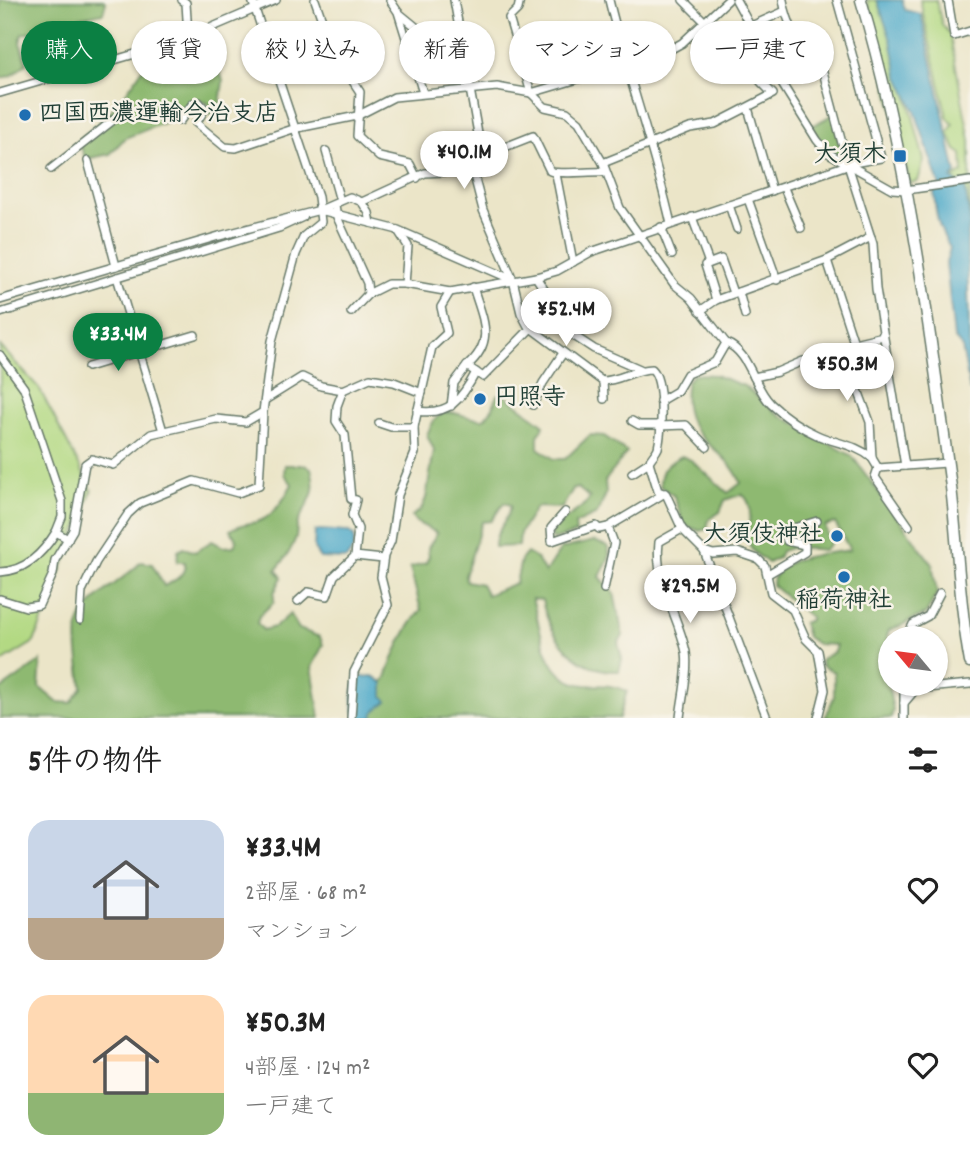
<!DOCTYPE html>
<html lang="ja">
<meta charset="utf-8">
<style>
:root{--surface:#fff;--page:#f6f6f6;--text:#222;--muted:#767676;--accent:#0b8043}
body{margin:0;font-family:Dekko,"Klee One",sans-serif;background:var(--page);color:var(--text);height:100vh;display:flex;flex-direction:column;font-size:26px;white-space:nowrap}
*{box-sizing:border-box;margin:0}
p{font-size:23px;color:var(--muted)}
.icon{flex:none;width:38px;height:38px;fill:none;stroke:currentColor;stroke-width:2;stroke-linecap:round;stroke-linejoin:round}
.map{position:relative;height:718px;overflow:hidden}
.sheet{display:flex;flex-direction:column;background:var(--surface);flex:1}
.sheet>*{flex:none}
.guide{position:absolute;left:21px;top:21px;width:929px;height:63px;display:flex;gap:14px}
.needle{width:46px;rotate:299deg}
.controls{position:absolute;left:878px;top:626px;display:grid;gap:14px}
.controls a{display:grid;place-items:center;width:70px;height:70px;border-radius:50%;background:var(--surface);box-shadow:0 2px 5px #0004;font-size:35px}
.price{position:absolute;translate:-50% -60px;padding:0 16px;border-radius:24px;background:#fff;color:#222;font-size:23px;line-height:46px;filter:drop-shadow(0 2px 4px #0008)}
.price::after{content:'';position:absolute;left:50%;top:42px;width:21px;height:16px;margin-left:-10px;background:inherit;clip-path:polygon(0 0,100% 0,50% 100%)}
.price.current{background:var(--accent);color:#fff}
ul{padding:0;list-style:none}
li{display:flex;align-items:center;gap:21px;height:175px;padding:0 28px}
li span{display:grid;place-items:center;flex:none;width:196px;height:140px;border-radius:21px;color:#555}
li>.icon{margin-inline-start:auto}
span .icon{width:84px;height:84px;fill:#fffc;stroke-width:1}
li b{font-size:30px}
h2{display:flex;justify-content:space-between;align-items:center;height:84px;padding:0 28px;font-size:30px}
.chip{padding:0 24px;border-radius:32px;background:var(--surface);box-shadow:0 2px 5px #0004;font-size:24px;line-height:63px}
.chip.current{background:var(--accent);color:#fff}
.map>svg:first-child{display:block}
.green{fill:#b3d983;stroke:#698b5c;stroke-width:2}
.forest{fill:#8eb971;stroke:#567b52;stroke-width:2}
.water{fill:#4aa7c8;stroke:#34727e;stroke-width:2}
.lines{fill:none;stroke-linecap:round;stroke-linejoin:round}
.minor-casing{stroke:#667868;stroke-width:10}
.highway-casing{stroke:#667868;stroke-width:13}
.minor{stroke:#fff;stroke-width:7}
.highway{stroke:#fff;stroke-width:10}
.poi-dot{fill:#1f6fb2;stroke:#f7f3e8;stroke-width:2.5}
.labels{text-anchor:middle;dominant-baseline:central;stroke-width:5;stroke-linejoin:round;paint-order:stroke}
.poi-label{font-size:24px;font-weight:bold;fill:#1f3d34;stroke:#f7f3e8;text-anchor:start}
</style>
<div class="map">
<svg width="970" height="718" viewBox="0 0 970 718">
<rect width="100%" height="100%" fill="#f7f3e8"/>
<filter id="ink" filterUnits="userSpaceOnUse"><feTurbulence type="fractalNoise" baseFrequency=".0143" numOctaves="2"/><feDisplacementMap in="SourceGraphic" scale="14" xChannelSelector="R" yChannelSelector="G"/><feConvolveMatrix kernelMatrix="1 2 1 2 8 2 1 2 1" color-interpolation-filters="sRGB"/></filter>
<filter id="wash" filterUnits="userSpaceOnUse"><feTurbulence type="fractalNoise" baseFrequency=".00686" numOctaves="4" result="noise"/><feDisplacementMap in="SourceGraphic" scale="28" xChannelSelector="R" yChannelSelector="G"/><feGaussianBlur stdDeviation="1.57" result="paint"/><feColorMatrix in="noise" values="0 0 0 0 0 0 0 0 0 0 0 0 0 0 0 0 0 1.4 0 .05"/><feComposite in="paint" operator="in"/></filter>
<g filter="url(#wash)">
<rect width="100%" height="100%" fill="#ebe5c8"/>
<g class="green">
<polygon points="867,0 877,0 891,39 898,75 904,83 924,160 918,181 910,183"/>
<polygon points="920,0 936,0 942,24 950,35 970,141 970,221 965,186 951,179 963,173 962,154 956,150 948,133 953,124 947,117"/>
<polygon points="0,346 39,388 92,490 34,642 0,663"/>
</g>
<g class="forest">
<polygon points="0,0 103,0 106,2 103,13 78,18 71,31 45,38 31,32 22,34 20,43 27,63 11,76 0,78"/>
<path d="M176 50 198 60 208 57 216 59 223 81 219 112 211 116 209 104 196 99 181 116 125 138 110 154 86 159 78 141C111 115 129 92 150 56Z"/>
<polygon points="832,115 845,161 818,140 812,126"/>
<path d="M694 374 715 375 744 386 778 414 852 456 932 564 937 593 926 614C912 618 904 626 889 630L887 636 890 651 884 665 893 710 891 718H825L834 697V672L822 666 821 659 834 652 836 645 817 644 807 637 803 623 810 620V617L772 585C776 555 826 554 850 550L835 523 825 526 830 544 824 550 794 547 781 551 778 558 768 563C764 559 758 556 754 552 738 536 761 509 742 494L725 500 720 512 709 519 707 529 700 531 684 525 674 496 660 486C660 468 666 464 682 456L691 460 728 493 741 483C724 442 676 441 687 381Z"/>
<path d="M503 394 544 425 538 436V448L554 459H565L590 435 604 436 627 452 605 481 606 494 597 514 575 524 576 533 553 540 551 534C560 518 580 513 590 498L578 488 573 489 562 508 536 507 520 533 519 546 495 547C494 531 509 521 511 505L504 503 491 521 482 522 465 576 466 581 481 584 487 595 516 583 521 560 527 553 537 559 545 573 561 549 594 541 607 546C614 560 603 566 600 577L614 593 623 636 618 643 622 659 619 671C578 672 550 639 542 600L532 599C542 629 543 681 585 685 601 686 611 684 627 691L619 718H368L380 682 385 680C394 655 404 630 421 610L410 568 426 563 429 556 428 548 437 533 416 522 412 516 421 510 426 498 434 450 427 435C442 395 458 420 484 419L493 408 497 395Z"/>
<path d="M285 465H304L311 468C318 495 309 499 299 520 296 525 297 531 296 537 292 549 285 560 276 570L282 577 274 593V602L259 616 257 623 263 630 275 627 290 614 299 629 320 637 323 645 312 667 320 718H0V690L41 661 39 687 57 702 71 703 82 688C81 670 75 646 78 628 84 598 123 582 141 562L152 564 164 586C175 581 186 575 185 562H177L178 551 184 548 195 552 212 541 223 547 234 546 237 540 230 530C240 524 247 524 257 522 273 517 285 498 292 484L284 474Z"/>
</g>
<g class="water">
<path d="M877 0H902L905 10 921 14 956 173 951 179 965 186 970 221 967 240 970 391 962 347 954 338 946 263 950 248C938 228 935 212 934 189L940 187 915 111 898 75 891 40Z"/>
<polygon points="320,530 349,532 354,536 354,548 346,559 320,558 314,549 315,531"/>
<path d="M373 676 383 683V696L387 701 374 712 373 718H358C351 707 351 689 358 677Z"/>
</g>
</g>
<g filter="url(#ink)">
<g class="lines">
<defs>
<g id="minor">
<polyline points="182,0 186,3 188,35"/>
<polyline points="315,0 333,51 360,92 357,136 379,157 410,164 417,178"/>
<polyline points="390,0 398,12 423,93"/>
<path d="M454 0 482 156 471 164 483 210 513 280 521 313 528 326 602 381C620 381 634 369 652 369 664 380 662 431 658 448 656 453 651 457 649 462L658 491 666 494 682 529 704 551 767 718"/>
<polyline points="520,0 518,9 509,18 531,93 545,107 567,112 579,122 603,163 620,208 674,284 691,298 726,343 715,362 687,374 677,391 660,401"/>
<path d="M609 0C627 75 654 148 671 224"/>
<polyline points="736,0 779,79 817,140 828,153 892,189 906,190 970,181"/>
<path d="M783 0C787 26 801 44 807 69L822 68 847 162 873 244 876 289 905 466"/>
<polyline points="948,0 954,36 970,31"/>
<polyline points="399,13 421,31 462,44"/>
<polyline points="749,27 785,11"/>
<polyline points="585,39 592,76"/>
<polyline points="432,46 447,40"/>
<polyline points="760,47 781,38"/>
<polyline points="0,93 180,41 276,0"/>
<polyline points="748,108 772,191"/>
<polyline points="180,121 193,103 199,102 205,109 196,123 225,147 236,148 293,129 357,116 394,97 497,87 531,93 662,54 682,43 728,0"/>
<polyline points="326,151 340,201"/>
<path d="M482 156 533 136 550 171C557 175 593 171 605 172"/>
<polyline points="88,161 116,266"/>
<polyline points="603,163 690,128 715,124 773,94 761,82 743,50 728,52 703,20 683,0"/>
<polyline points="51,169 116,118"/>
<polyline points="556,174 573,262"/>
<polyline points="784,188 801,228"/>
<polyline points="748,199 777,280"/>
<polyline points="335,205 337,217 367,283 368,294 388,284 405,284 450,292 536,277 557,271 591,252 853,163 881,158 837,0"/>
<polyline points="729,205 737,229"/>
<polyline points="320,210 350,197 362,202"/>
<polyline points="692,217 709,263"/>
<polyline points="371,223 369,213 362,202 425,173 443,172 471,164"/>
<polyline points="661,227 672,255"/>
<polyline points="399,232 408,246 405,284"/>
<polyline points="827,260 854,343"/>
<polyline points="117,277 163,431"/>
<polyline points="536,277 574,336 594,349 640,369"/>
<polyline points="739,292 745,315"/>
<polyline points="0,300 219,236 320,210 398,230 513,280"/>
<polyline points="716,300 705,265 721,259 733,293"/>
<polyline points="700,311 716,300 827,260 871,237"/>
<polyline points="351,312 368,294"/>
<polyline points="0,313 279,228 303,217"/>
<polyline points="883,336 854,343 843,350 870,422 872,458 878,468 947,463"/>
<path d="M726 343C750 352 753 387 771 404 784 416 801 428 817 435 837 444 855 444 872 458"/>
<polyline points="0,355 24,388 62,501 62,517 56,532 68,539"/>
<path d="M467 366C496 341 483 320 473 287"/>
<polyline points="88,367 195,335"/>
<polyline points="754,377 777,372 803,361 816,363 844,354"/>
<polyline points="603,381 604,399"/>
<polyline points="343,390 337,406 336,421 345,435 351,499 356,500 352,515 358,529 355,556 383,559"/>
<polyline points="265,400 302,377 321,386 343,390 370,378 394,382 422,393"/>
<polyline points="533,405 543,383 563,353"/>
<polyline points="451,406 454,383 467,366 483,377 531,328"/>
<path d="M417 411C449 416 462 399 476 372"/>
<polyline points="632,421 639,425 659,425"/>
<polyline points="379,423 391,427 414,427"/>
<polyline points="659,426 686,425 707,447"/>
<polyline points="878,468 875,477 909,526"/>
<polyline points="632,473 649,462"/>
<polyline points="565,512 551,528 552,541 596,526 599,529 608,527 665,493"/>
<polyline points="704,551 713,554 737,552 758,559 765,566 771,593 793,610 806,639 818,651 825,690 818,718"/>
<path d="M0 572C26 571 43 553 56 532"/>
<polyline points="768,574 805,552 805,545 787,541 784,531 817,521"/>
<polyline points="604,589 614,543 608,527"/>
<polyline points="0,599 26,607 39,605 53,574 55,560 73,530 85,464 92,459 113,465 151,434 216,419 246,422 263,412 272,341 296,254 304,236 321,222 318,197 252,0"/>
<polyline points="298,601 308,592 327,596 334,576 355,556"/>
<polyline points="80,620 82,591 96,562 128,514 140,503 194,481 238,493 259,485 263,412"/>
<polyline points="906,639 913,624 928,616 940,593"/>
<polyline points="904,703 916,689 970,684"/>
<polyline points="351,718 354,672 388,605 381,577 384,556 391,541 398,495 415,453 414,427 432,347 447,333 441,307 450,292"/>
<path d="M680 718C682 698 689 672 686 652 678 614 654 582 659 542L682 529"/>
<polyline points="904,718 904,684"/>
</g>
<path id="highway" d="M861 0C908 158 929 324 951 487 958 545 959 605 970 662"/>
</defs>
<use href="#minor" class="minor-casing"/>
<use href="#highway" class="highway-casing"/>
<use href="#minor" class="minor"/>
<use href="#highway" class="highway"/>
</g>
</g>
<g class="poi-dot">
<circle cx="25" cy="115" r="7"/>
<rect x="893" y="149" width="14" height="14" rx="3.5"/>
<circle cx="480" cy="399" r="7"/>
<circle cx="837" cy="536" r="7"/>
<circle cx="844" cy="577" r="7"/>
</g>
<g class="labels">
<g class="poi-label">
<text x="39" y="115">四国西濃運輸今治支店</text>
<text x="886" y="156" text-anchor="end">大須木</text>
<text x="494" y="399">円照寺</text>
<text x="823" y="536" text-anchor="end">大須伎神社</text>
<text x="844" y="602" text-anchor="middle">稲荷神社</text>
</g>
</g>
</svg>
<div class="controls">
<a><svg class="needle" viewBox="-14 -14 28 28"><path d="M0-13l5 13h-10z" fill="#e53935"/><path d="M0 13l5-13h-10z" fill="#767676"/></svg></a>
</div>
<b class="price" style="left:464px;top:191px">¥40.1M</b>
<b class="price" style="left:566px;top:348px">¥52.4M</b>
<b class="price current" style="left:118px;top:373px">¥33.4M</b>
<b class="price" style="left:847px;top:403px">¥50.3M</b>
<b class="price" style="left:690px;top:625px">¥29.5M</b>
<div class="guide">
<a class="chip current">購入</a>
<a class="chip">賃貸</a>
<a class="chip">絞り込み</a>
<a class="chip">新着</a>
<a class="chip">マンション</a>
<a class="chip">一戸建て</a>
</div>
</div>
<section class="sheet">
<h2>5件の物件<svg class="icon" aria-label="filters" viewBox="0 0 24 24"><path d="M4 7h16M4 17h16"/><circle cx="9" cy="7" r="2"/><circle cx="15" cy="17" r="2"/></svg></h2>
<ul>
<li><span style="background:linear-gradient(#c9d6e8 70%,#b9a48a 0)"><svg class="icon" aria-label="home" viewBox="0 0 24 24"><path d="M3 11l9-7 9 7M6 9v11h12V9"/></svg></span><div><b>¥33.4M</b><p>2部屋 · 68 m²</p><p>マンション</p></div><svg class="icon" aria-label="heart" viewBox="0 0 24 24"><path d="M12 20l-8-8c-3-5 5-10 8-4 3-6 11-1 8 4z"/></svg></li>
<li><span style="background:linear-gradient(#ffd9b3 70%,#8fb573 0)"><svg class="icon" aria-label="home" viewBox="0 0 24 24"><path d="M3 11l9-7 9 7M6 9v11h12V9"/></svg></span><div><b>¥50.3M</b><p>4部屋 · 124 m²</p><p>一戸建て</p></div><svg class="icon" aria-label="heart" viewBox="0 0 24 24"><path d="M12 20l-8-8c-3-5 5-10 8-4 3-6 11-1 8 4z"/></svg></li>
</ul>
</section>
